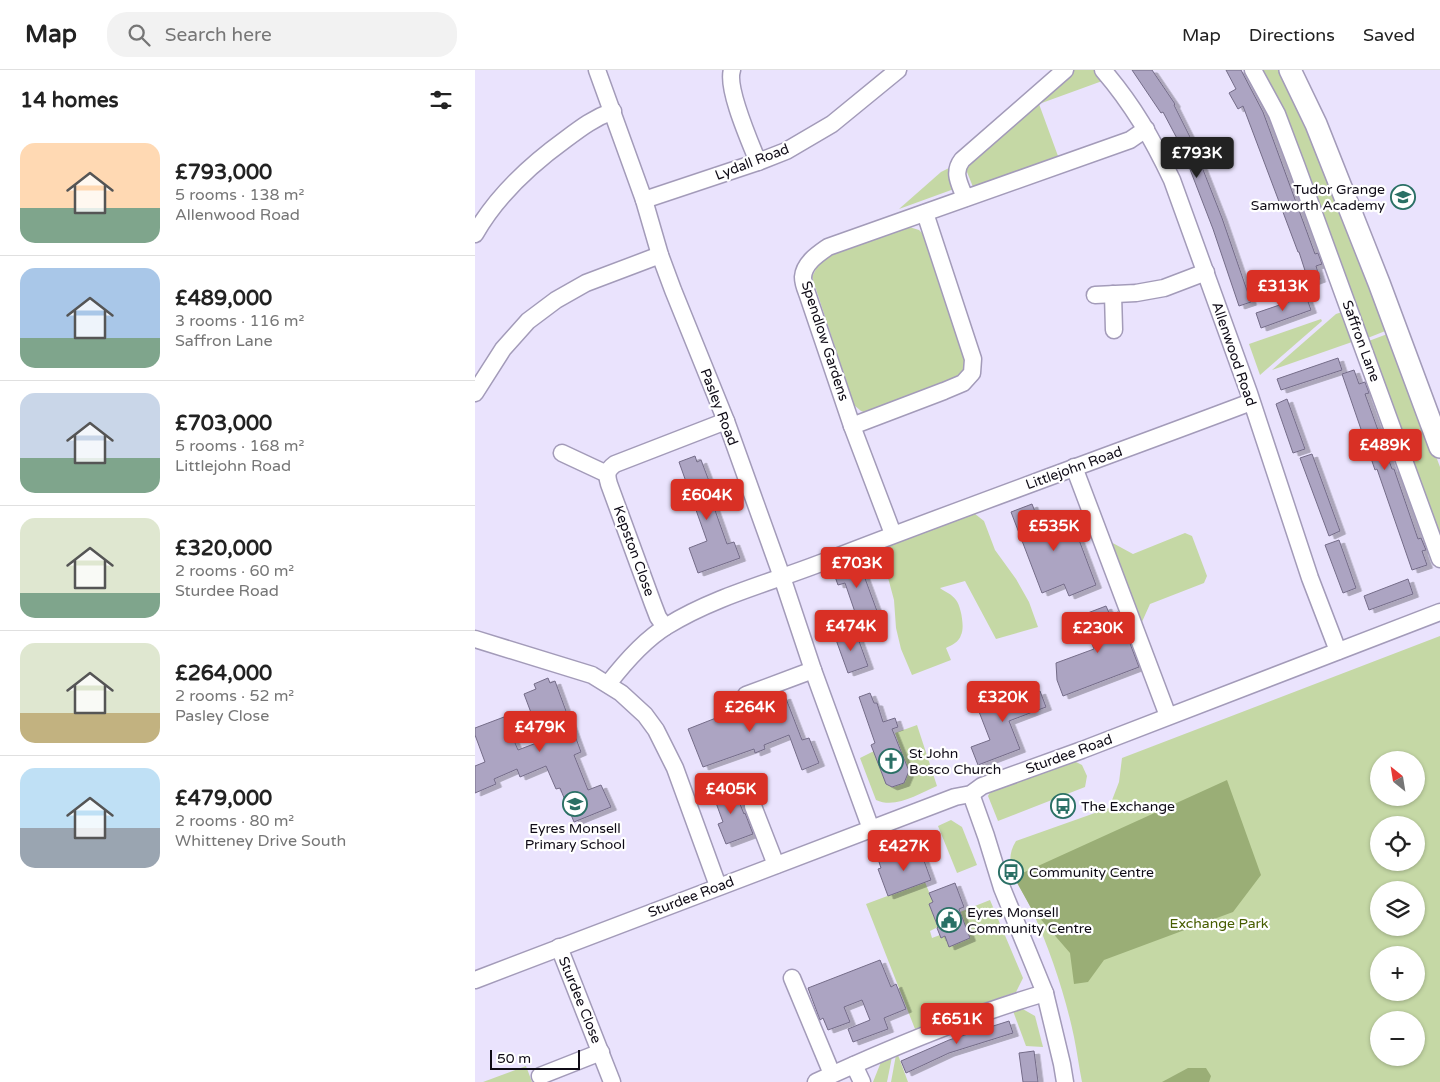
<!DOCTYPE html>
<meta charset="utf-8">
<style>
:root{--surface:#fff;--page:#f2f2f2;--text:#222;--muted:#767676;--line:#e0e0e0;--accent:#d93025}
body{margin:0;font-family:"Varela Round",sans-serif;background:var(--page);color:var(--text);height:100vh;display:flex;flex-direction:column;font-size:19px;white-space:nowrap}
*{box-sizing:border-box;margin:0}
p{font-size:16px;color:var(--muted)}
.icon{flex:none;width:28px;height:28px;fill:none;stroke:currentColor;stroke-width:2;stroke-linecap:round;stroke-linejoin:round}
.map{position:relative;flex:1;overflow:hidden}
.side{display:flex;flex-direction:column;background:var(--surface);width:475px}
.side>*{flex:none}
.needle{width:32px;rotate:330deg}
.controls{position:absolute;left:895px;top:681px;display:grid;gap:10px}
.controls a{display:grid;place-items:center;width:55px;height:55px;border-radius:50%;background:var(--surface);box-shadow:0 1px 4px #0004;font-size:25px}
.scale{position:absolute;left:15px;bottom:12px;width:90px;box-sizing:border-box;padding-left:5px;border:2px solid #0f0b16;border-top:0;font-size:14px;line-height:18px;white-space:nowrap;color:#0f0b16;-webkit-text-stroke:4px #fff;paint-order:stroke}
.price{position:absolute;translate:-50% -42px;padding:0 11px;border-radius:5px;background:var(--accent);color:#fff;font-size:16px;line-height:32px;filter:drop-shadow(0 1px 2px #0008)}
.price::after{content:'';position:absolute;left:50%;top:30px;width:15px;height:11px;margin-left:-8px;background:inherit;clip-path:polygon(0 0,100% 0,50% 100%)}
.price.selected{background:#222;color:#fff}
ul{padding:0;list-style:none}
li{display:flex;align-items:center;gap:15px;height:125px;padding:0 20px}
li+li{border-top:1px solid var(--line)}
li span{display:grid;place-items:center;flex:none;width:140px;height:100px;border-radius:15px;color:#555}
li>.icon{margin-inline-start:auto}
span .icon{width:60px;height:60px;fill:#fffc;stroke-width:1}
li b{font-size:21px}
h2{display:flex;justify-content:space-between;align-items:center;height:60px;padding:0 20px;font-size:21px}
header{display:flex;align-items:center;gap:30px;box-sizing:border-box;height:70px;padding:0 25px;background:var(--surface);border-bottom:1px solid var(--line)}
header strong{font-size:24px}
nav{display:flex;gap:28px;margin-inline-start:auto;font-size:18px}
.search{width:350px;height:45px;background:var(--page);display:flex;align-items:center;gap:12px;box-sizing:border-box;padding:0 18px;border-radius:20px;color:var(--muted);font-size:19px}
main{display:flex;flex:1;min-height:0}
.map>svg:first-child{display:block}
.green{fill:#c5d8a5;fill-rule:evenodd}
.forest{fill:#9aae76}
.building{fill:#aca4c2;stroke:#746c88;filter:url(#shadow)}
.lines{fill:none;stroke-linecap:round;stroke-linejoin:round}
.minor-casing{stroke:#a39bb9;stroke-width:19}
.major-casing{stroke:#a39bb9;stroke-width:24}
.minor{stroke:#fff;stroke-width:16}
.major{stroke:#fff;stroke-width:21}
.labels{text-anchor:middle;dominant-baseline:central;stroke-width:4.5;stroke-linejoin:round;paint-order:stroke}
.street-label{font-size:14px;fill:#0f0b16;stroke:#fff}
.poi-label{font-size:14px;fill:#0f0b16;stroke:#fff;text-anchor:start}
.park-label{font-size:14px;fill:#475d00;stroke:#fff}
</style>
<header>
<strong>Map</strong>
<div class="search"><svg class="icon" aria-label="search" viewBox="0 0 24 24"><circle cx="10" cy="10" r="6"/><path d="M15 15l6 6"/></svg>Search here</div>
<nav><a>Map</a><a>Directions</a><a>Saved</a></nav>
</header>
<main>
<section class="side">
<h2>14 homes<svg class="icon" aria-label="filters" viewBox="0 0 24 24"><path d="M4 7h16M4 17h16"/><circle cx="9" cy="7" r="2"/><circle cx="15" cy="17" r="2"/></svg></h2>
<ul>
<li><span style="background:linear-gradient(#ffd9b3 65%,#7fa58c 0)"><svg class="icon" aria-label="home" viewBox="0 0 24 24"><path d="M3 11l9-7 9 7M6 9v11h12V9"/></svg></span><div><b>£793,000</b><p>5 rooms · 138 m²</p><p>Allenwood Road</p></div></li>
<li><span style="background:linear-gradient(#a9c7e8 70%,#7fa58c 0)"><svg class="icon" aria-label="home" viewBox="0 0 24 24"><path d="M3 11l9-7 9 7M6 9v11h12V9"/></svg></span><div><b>£489,000</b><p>3 rooms · 116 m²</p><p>Saffron Lane</p></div></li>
<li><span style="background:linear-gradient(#c9d6e8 65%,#7fa58c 0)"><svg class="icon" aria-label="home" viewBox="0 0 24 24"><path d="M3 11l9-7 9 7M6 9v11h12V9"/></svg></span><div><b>£703,000</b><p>5 rooms · 168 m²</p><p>Littlejohn Road</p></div></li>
<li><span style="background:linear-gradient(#dfe7d0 75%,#7fa58c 0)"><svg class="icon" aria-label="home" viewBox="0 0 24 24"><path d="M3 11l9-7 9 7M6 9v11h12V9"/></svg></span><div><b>£320,000</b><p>2 rooms · 60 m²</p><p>Sturdee Road</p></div></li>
<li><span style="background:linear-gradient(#dfe7d0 70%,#c2b280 0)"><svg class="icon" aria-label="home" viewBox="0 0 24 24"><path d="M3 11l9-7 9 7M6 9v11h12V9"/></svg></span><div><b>£264,000</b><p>2 rooms · 52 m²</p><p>Pasley Close</p></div></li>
<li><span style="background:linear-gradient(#bfe0f5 60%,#9aa5b1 0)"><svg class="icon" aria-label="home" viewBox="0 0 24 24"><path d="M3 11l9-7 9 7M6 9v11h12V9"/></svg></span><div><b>£479,000</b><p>2 rooms · 80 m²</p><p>Whitteney Drive South</p></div></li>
</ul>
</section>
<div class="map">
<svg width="965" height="1012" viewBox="0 0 965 1012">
<defs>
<filter id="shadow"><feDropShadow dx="5.5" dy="3" stdDeviation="0" flood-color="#0004"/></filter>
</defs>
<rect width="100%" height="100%" fill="#eae3fd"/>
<g class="green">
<polygon points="599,0 622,0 630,10 564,34 583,86 498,117 490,97 563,31"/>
<polygon points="785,0 809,0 913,260 890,269"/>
<polygon points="474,98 479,112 479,119 424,139 466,102"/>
<polygon points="431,156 444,160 450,166 494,290 491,300 481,311 394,344 386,341 379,335 337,207 345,191 353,185"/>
<polygon points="867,242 877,272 797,300 861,244"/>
<polygon points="846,249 847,251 785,305 774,274"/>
<polygon points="915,263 965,397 965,471 891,272"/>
<path d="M495 440 509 451 520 480 541 509 554 532 563 557 521 569 490 511 465 518C470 522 477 524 481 530 486 536 490 558 486 565 484 572 477 575 471 578L476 590 437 605 426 579 421 558 419 530 408 489 413 476Z"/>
<polygon points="710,463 717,466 732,506 729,513 675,534 666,554 634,471 658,484"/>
<path d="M965 566V1012H607C604 997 602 982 599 967 590 924 575 880 557 840 547 818 525 796 541 771L634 738 644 712 647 688ZM904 690H941V728H904ZM904 755H941V792H904ZM904 820H941V858H904ZM904 885H941V922H904ZM904 950H941V988H904Z"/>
<path d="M442 655 462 716C443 724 421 739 401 730L385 688 399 681 411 714 417 717 429 713 433 700 420 663Z"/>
<polygon points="597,690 607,695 612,706 610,717 523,751 513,726 517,719"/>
<polygon points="476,750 487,757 502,795 482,803 463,756"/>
<polygon points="450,812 458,832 454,834 463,857 455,861 457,868 465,865 466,868 470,866 475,876 495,868 485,842 515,830 548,908 541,922 475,945 440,959 391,834"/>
<polygon points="546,938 560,946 568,977 551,976 538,941"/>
<polygon points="421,985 423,985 433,1012 416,1012"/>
<polygon points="417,987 412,1012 398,1012 406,992"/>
<polygon points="51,996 57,1012 8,1012"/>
</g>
<g class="forest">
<polygon points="752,710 786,805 758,842 629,890 613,912 599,914 595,883 556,838 539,807"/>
<polygon points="713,998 731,998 736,1006 734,1012 687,1012"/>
</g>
<g class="building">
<polygon points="657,0 677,0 700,34 699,35 716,69 747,148 776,232 764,236 738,159 706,76 688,42 686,43"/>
<polygon points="751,0 766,0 788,42 840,184 843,183 847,194 841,196 845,209 834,213 824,182 823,182 768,36 763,39 754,23 761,19"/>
<polygon points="831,226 836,240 786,258 781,243"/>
<polygon points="863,288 867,300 806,320 802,309"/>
<polygon points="879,300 884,314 890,312 894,323 890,324 917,399 919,399 943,469 946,468 951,480 947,481 952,495 937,500 902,399 900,400 867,304"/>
<polygon points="812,329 830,379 818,383 801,334"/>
<polygon points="837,384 865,461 854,466 825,388"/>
<polygon points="220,386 222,392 226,390 234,411 230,412 252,474 259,472 265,488 223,503 214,478 232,471 204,392"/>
<polygon points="557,434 566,457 595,446 621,515 594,526 589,514 567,523 536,442"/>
<polygon points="864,470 881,518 868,523 850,475"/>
<polygon points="384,492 402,541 382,548 370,513 363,515 359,504 366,502 365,499"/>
<polygon points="933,509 938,524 894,540 889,526"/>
<polygon points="631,536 635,545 643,542 664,597 588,626 582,610 581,593 619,579 609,554 613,553 610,544"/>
<polygon points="380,560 393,596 373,603 360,567"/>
<polygon points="73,608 75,613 80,611 106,682 99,685 113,720 126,715 136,737 99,752 85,718 81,719 71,696 45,707 42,699 19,709 21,714 0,723 0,696 10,692 0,665 0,658 29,647 43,680 72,669 63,646 58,648 49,624 61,619 59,614"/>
<polygon points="538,620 542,630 565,621 571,637 534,651 545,679 503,695 496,677 515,670 501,634"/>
<polygon points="395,623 399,633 402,633 408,652 420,648 423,657 417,659 434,701 429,713 417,717 411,714 396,675 400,673 384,627"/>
<polygon points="310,626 327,670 334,668 344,693 327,700 314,665 289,675 290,679 280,683 279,679 228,697 213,659 246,646 245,643 268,634 274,634 280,632 282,637"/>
<polygon points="257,714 269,744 270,743 278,764 251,774 243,754 248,752 237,722"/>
<polygon points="444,777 456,810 413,826 403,799 406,798 404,792"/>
<polygon points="480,813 489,837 484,839 495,868 474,877 470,866 466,868 462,858 463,857 454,834 458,832 454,823"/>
<polygon points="405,890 416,917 421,914 431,939 409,948 413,959 378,972 373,959 395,950 387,930 369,937 375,952 353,960 348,948 345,950 333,918"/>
<polygon points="534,951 538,963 474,983 431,1003 426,991 474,970"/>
<polygon points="559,981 563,1012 548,1012 544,983"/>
</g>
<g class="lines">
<defs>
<g id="minor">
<polyline points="122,0 169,130 185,185 198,220 251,351 307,507 338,600 396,759"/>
<path d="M257 0C251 18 275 72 283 92"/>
<path d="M628 0C658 35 677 68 697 110L774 323 835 508 863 581"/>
<polyline points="778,0 802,44 822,97 965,489"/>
<path d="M490 128C485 114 477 103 487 90L590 0"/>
<polyline points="169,130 283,92 311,81 357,54 423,0"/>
<path d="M0 164C22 125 55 95 91 69 107 57 119 48 138 41"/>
<polyline points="638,224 639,260"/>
<polyline points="620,225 661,223 689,218 731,202"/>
<polyline points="0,323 28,279 53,251 81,230 111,213 185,185"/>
<polyline points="377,356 469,321 488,313 497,303 498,289 450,143"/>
<polyline points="87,383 132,404"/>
<polyline points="599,397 693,646"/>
<path d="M418 464 377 356 332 223C330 218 328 212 328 207 329 193 343 184 353 177L655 70 671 59"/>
<path d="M190 557 183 547 178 534 134 414C131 404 132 400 140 394L251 351"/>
<polyline points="0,569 117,605 146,623 170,645 181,660 200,698 243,816"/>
<path d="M133 614C150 592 169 570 192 556 242 525 302 511 356 489 495 435 636 385 776 332"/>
<polyline points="271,625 338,600"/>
<polyline points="496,724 511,766 527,818 570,923 587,994 590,1012"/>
<polyline points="278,736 301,795"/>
<polyline points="84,877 137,1012"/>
<polyline points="317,908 357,1004"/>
<polyline points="0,910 480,727 496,724 507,716 607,680 965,542"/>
<polyline points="379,995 387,1012"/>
<polyline points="65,1006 126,982"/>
<path d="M341 1012C415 978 491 946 570 923"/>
</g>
<polyline id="major" points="815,0 841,54 904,213 965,377"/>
</defs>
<use href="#minor" class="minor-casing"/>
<use href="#major" class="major-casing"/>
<use href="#minor" class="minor"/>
<use href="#major" class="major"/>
</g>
<defs>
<symbol id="school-ring" viewBox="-11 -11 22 22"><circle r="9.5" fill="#fff" stroke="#2a7065" stroke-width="1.5"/><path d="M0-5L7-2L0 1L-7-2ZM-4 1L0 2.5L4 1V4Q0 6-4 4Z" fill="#2a7065"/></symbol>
<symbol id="church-ring" viewBox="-11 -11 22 22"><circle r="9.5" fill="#fff" stroke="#2a7065" stroke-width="1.5"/><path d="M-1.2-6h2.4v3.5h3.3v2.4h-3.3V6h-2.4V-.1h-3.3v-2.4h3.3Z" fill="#2a7065"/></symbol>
<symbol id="bus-ring" viewBox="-11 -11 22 22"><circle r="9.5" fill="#fff" stroke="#2a7065" stroke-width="1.5"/><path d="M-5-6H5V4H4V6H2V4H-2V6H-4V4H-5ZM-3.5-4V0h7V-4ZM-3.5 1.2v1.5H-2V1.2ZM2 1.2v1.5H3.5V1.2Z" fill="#2a7065"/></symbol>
<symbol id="civic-ring" viewBox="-11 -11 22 22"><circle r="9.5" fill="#fff" stroke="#2a7065" stroke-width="1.5"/><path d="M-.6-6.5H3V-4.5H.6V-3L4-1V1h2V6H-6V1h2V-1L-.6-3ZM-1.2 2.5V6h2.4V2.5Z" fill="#2a7065"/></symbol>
</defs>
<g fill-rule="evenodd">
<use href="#school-ring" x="914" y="113" width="28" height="28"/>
<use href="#church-ring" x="402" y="677" width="28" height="28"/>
<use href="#school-ring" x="86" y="720" width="28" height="28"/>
<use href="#bus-ring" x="574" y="722" width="28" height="28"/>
<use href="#bus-ring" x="522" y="788" width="28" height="28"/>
<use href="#civic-ring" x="460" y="836" width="28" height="28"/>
</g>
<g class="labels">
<g class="street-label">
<text transform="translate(277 92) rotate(-21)">Lydall Road</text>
<text transform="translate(350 271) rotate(72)">Spendlow Gardens</text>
<text transform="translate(886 271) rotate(70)">Saffron Lane</text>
<text transform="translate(759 284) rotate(71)">Allenwood Road</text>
<text transform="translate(244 337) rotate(69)">Pasley Road</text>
<text transform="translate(599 398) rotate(-20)">Littlejohn Road</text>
<text transform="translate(159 481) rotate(70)">Kepston Close</text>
<text transform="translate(594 684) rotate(-20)">Sturdee Road</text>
<text transform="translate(216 827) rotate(-21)">Sturdee Road</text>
<text transform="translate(105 930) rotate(68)">Sturdee Close</text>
</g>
<g class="poi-label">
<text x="910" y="119" text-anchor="end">Tudor Grange<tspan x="910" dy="16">Samworth Academy</tspan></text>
<text x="434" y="683">St John<tspan x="434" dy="16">Bosco Church</tspan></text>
<text x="606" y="736">The Exchange</text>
<text x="100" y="758" text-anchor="middle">Eyres Monsell<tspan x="100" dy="16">Primary School</tspan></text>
<text x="554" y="802">Community Centre</text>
<text x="492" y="842">Eyres Monsell<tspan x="492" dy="16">Community Centre</tspan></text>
</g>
<g class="park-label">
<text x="744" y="853">Exchange Park</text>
</g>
</g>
</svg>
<div class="controls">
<a><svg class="needle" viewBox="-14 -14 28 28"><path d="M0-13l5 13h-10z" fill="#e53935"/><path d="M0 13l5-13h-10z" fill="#767676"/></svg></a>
<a><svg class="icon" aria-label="locate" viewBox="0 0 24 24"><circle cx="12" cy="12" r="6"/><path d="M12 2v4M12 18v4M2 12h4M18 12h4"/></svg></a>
<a><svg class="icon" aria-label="layers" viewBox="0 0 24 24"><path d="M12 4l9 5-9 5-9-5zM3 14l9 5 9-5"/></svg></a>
<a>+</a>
<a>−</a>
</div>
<div class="scale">50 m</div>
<b class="price selected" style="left:722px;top:109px">£793K</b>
<b class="price" style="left:808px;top:242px">£313K</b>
<b class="price" style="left:910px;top:401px">£489K</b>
<b class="price" style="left:232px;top:451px">£604K</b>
<b class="price" style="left:579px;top:482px">£535K</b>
<b class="price" style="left:382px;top:519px">£703K</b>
<b class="price" style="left:376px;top:582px">£474K</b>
<b class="price" style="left:623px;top:584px">£230K</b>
<b class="price" style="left:528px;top:653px">£320K</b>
<b class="price" style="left:275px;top:663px">£264K</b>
<b class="price" style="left:65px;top:683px">£479K</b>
<b class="price" style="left:256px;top:745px">£405K</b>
<b class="price" style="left:429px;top:802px">£427K</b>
<b class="price" style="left:482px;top:975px">£651K</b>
</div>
</main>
